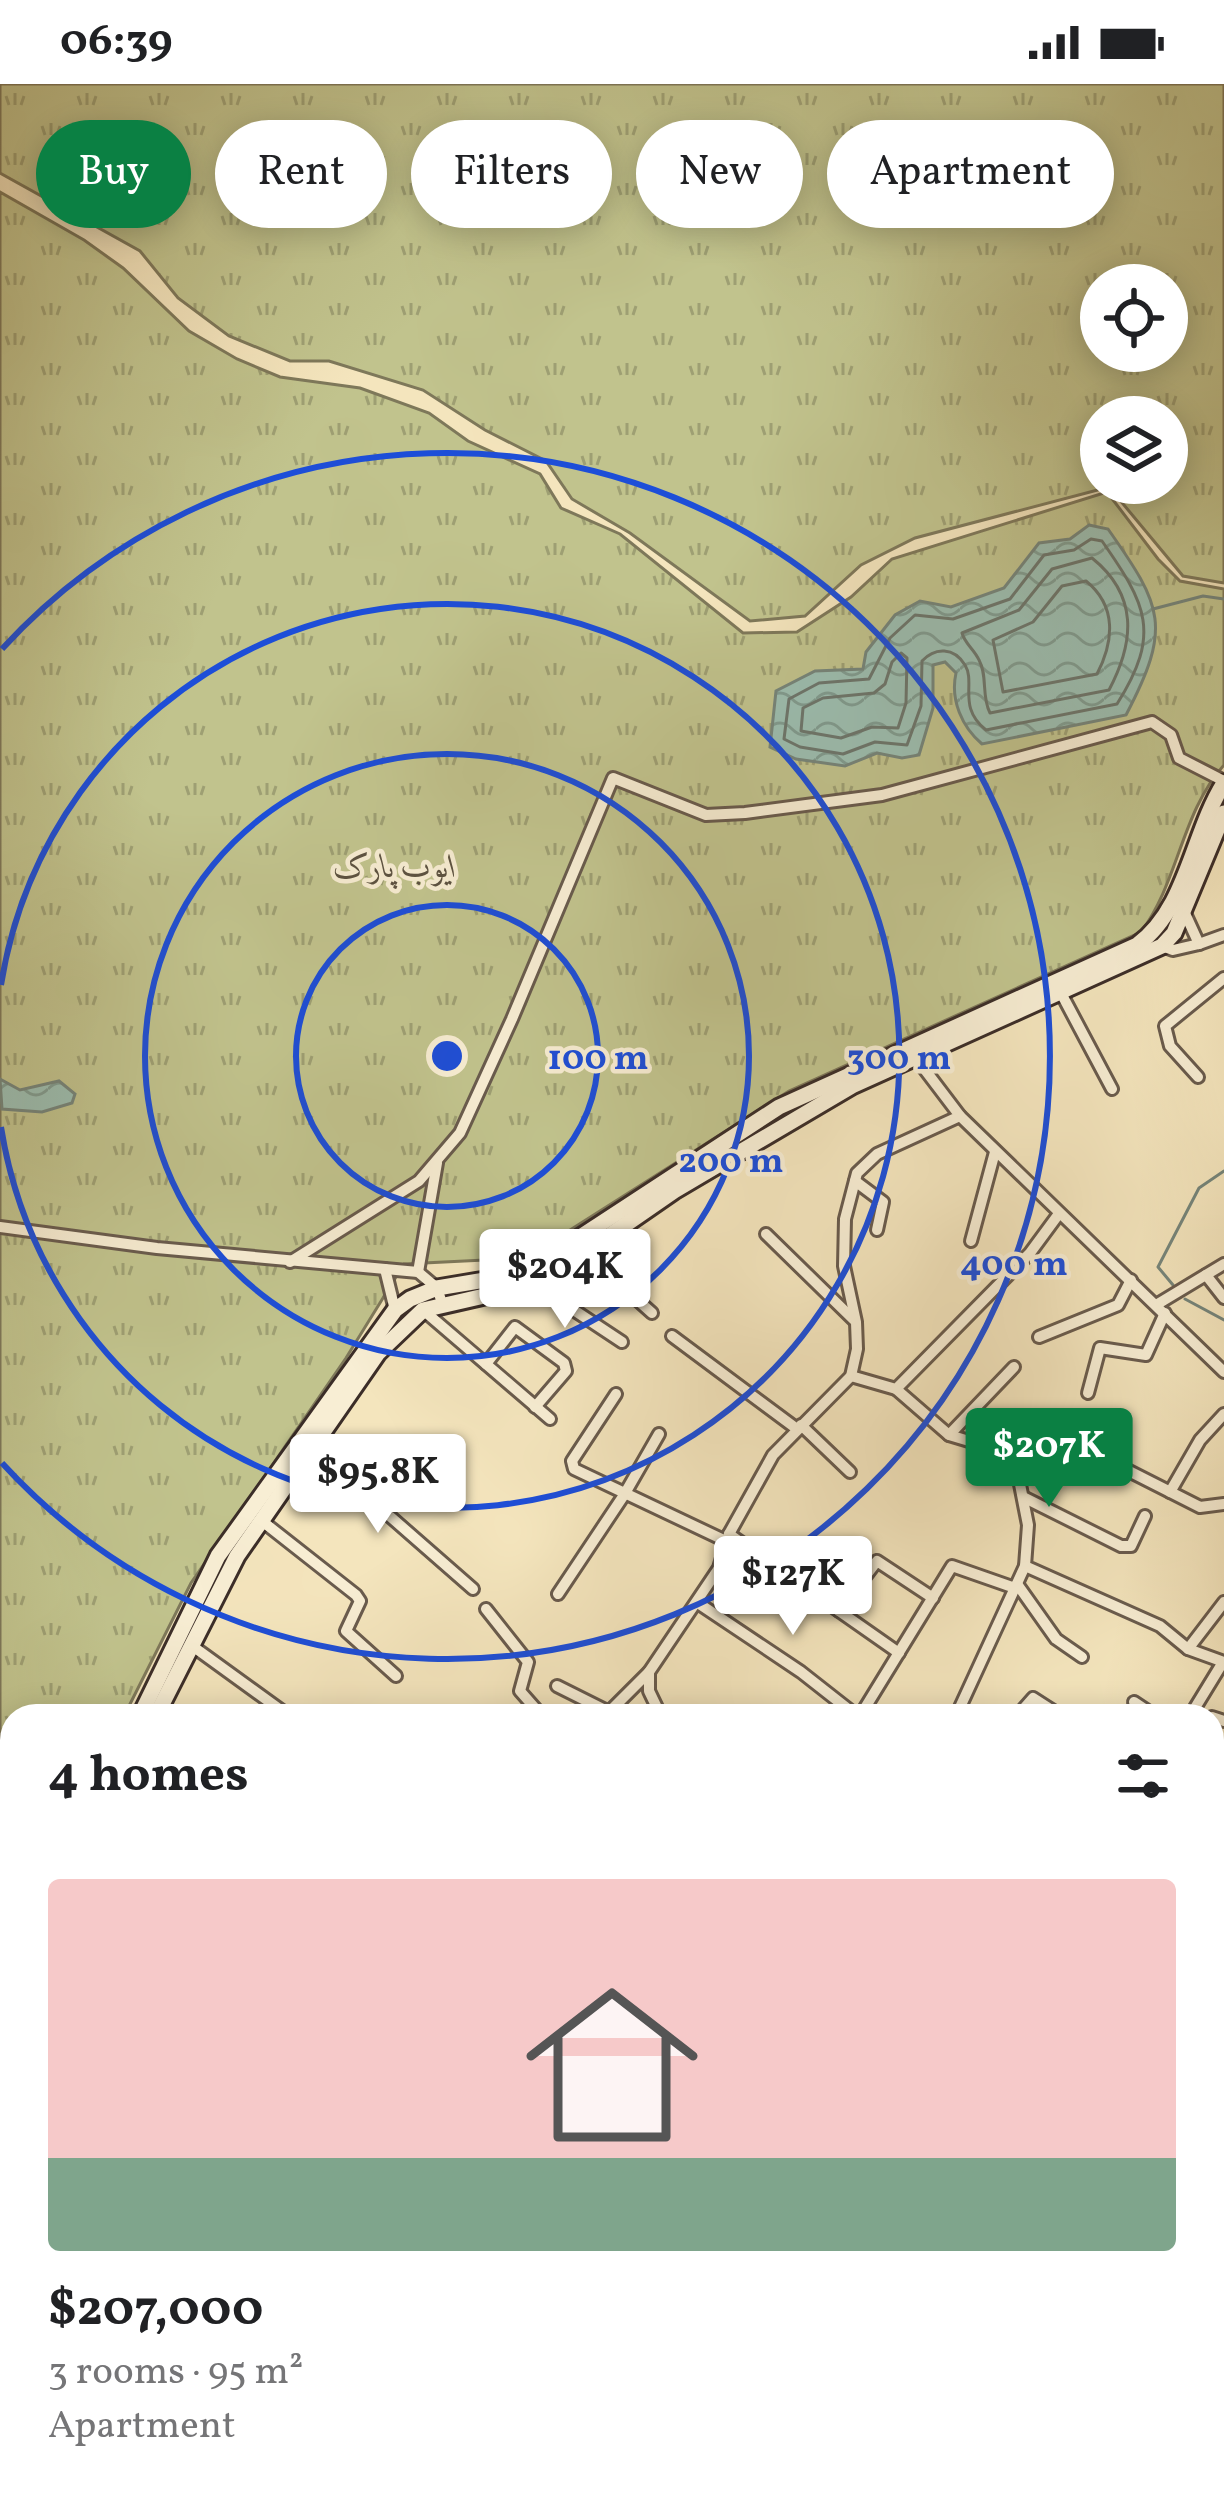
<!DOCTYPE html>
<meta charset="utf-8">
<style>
:root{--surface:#fff;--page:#f6f6f6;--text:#202124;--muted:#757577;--accent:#0b8043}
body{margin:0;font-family:Vollkorn,Amiri,serif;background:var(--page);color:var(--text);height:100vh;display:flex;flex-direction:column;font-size:45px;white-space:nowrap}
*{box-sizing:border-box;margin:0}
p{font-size:39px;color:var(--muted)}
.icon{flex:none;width:66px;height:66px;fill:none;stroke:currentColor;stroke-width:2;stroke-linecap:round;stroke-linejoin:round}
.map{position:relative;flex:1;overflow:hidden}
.details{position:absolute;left:0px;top:1620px;width:1224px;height:807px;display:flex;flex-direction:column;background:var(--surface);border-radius:36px 36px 0 0;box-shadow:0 6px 30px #0003}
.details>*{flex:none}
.banner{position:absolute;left:36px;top:36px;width:1152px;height:108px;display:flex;gap:24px}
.fabs{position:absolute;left:1080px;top:180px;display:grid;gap:24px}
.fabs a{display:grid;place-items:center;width:108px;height:108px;border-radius:50%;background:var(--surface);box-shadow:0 6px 30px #0003;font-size:60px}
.price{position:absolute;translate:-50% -102px;padding:0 27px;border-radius:12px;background:#fff;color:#222;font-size:39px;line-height:78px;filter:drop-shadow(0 3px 6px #0008)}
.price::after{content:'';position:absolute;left:50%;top:72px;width:36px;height:27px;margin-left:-18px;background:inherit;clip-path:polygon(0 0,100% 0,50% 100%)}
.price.on{background:var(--accent);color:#fff}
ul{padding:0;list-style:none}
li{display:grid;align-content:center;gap:24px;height:636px;padding:0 48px}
li span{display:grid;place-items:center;height:372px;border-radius:12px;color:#555}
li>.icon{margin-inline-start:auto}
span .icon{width:216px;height:216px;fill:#fffc;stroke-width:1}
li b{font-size:51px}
h2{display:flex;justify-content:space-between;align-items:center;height:144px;padding:0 48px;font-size:51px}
.pill{padding:0 42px;border-radius:54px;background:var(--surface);box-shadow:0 6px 30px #0003;font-size:42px;line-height:108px}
.pill.on{background:var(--accent);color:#fff}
.status{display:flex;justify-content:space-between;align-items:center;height:84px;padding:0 60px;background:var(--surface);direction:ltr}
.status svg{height:33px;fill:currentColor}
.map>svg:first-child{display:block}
.grass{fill:url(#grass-tufts);stroke:#7e785a;stroke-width:3;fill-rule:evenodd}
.water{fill:url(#water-waves);stroke:#75857b;stroke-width:3}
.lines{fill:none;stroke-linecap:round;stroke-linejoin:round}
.shore{stroke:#6c766d;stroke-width:3}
.stream{stroke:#75857b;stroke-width:3}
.street-casing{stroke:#695b4d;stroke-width:16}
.secondary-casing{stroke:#3b2d28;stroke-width:21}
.street{stroke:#f8eed4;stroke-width:10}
.secondary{stroke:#f8eed4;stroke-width:15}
.ring{fill:none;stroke:#1d4ed8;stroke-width:6}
.labels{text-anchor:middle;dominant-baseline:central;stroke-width:9;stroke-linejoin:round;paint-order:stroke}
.park-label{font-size:33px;font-style:italic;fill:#5c5241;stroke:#f8eed4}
.centre{fill:#1d4ed8;stroke:#f8eed4;stroke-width:6}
.ring-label{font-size:36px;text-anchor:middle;font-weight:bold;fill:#1d4ed8;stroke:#f8eed4;stroke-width:9;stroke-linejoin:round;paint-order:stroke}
</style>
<div class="status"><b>06:39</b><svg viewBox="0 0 49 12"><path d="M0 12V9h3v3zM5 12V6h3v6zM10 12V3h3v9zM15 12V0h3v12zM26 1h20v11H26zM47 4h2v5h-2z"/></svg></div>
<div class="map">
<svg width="1224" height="2426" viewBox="0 0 1224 2426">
<defs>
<pattern id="grass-tufts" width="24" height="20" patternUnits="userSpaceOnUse" patternTransform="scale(3)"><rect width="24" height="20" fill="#c1c38d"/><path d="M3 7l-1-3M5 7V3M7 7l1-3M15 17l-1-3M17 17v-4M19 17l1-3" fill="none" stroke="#9e9f73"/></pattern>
<pattern id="water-waves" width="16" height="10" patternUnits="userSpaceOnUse" patternTransform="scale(3)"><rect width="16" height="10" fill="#9cbfb2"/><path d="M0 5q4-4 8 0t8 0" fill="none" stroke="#809c91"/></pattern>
</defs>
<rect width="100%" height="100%" fill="#f4e5bd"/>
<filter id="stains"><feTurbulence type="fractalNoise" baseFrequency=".00167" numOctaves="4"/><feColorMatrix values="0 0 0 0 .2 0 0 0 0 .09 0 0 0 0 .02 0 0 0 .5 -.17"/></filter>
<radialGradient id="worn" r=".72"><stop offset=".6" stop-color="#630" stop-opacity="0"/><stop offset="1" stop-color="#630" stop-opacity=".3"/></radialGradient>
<g class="grass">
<path d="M0 0H1224V499L1183 492 1109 403 915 454 861 481 805 532 750 537 630 449 572 415 546 377 485 346 423 306 329 277H290L229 252 178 214 140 167 0 89ZM1101 201H1167V267H1101ZM1101 333H1167V399H1101Z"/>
<path d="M0 108 84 156 123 184 189 247 237 275 280 293 360 304 429 329 468 357 540 390 561 424 620 450 743 549 797 548 851 513 892 475 1107 408 1158 475 1180 497 1224 505V681C1181 729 1179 797 1141 848L789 1007 526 1174 404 1180 346 1274 191 1499 124 1632H12V1841L0 1854Z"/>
</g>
<g class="water">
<path d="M1089 441 1108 445C1163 523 1172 543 1126 631L982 660C962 643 950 616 956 589L945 578 933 581V624L919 671 902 674 877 669 845 682 796 675 770 663 776 607 815 587 863 585 866 568 895 531 920 517 951 523 1004 504 1039 459 1070 455Z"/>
<polygon points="0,995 20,1006 59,997 75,1010 72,1019 42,1028 2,1025"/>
</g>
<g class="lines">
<g class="shore">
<path d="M1091 455 1102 457C1146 520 1162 549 1117 620L986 646C957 623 976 599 965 581 954 563 935 563 922 577L921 622 907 661 875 658 843 670 800 663 784 655 789 615 819 599 869 595 890 554 915 531 953 535 1010 515 1044 471 1074 466Z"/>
<path d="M1092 474C1138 511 1135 557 1109 606L990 629C981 612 988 592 979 576 974 565 965 560 962 549L1019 526 1052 485Z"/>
<path d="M1086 497C1117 522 1114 557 1097 590L1003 608 993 556 1033 538 1062 502Z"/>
<polygon points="901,569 907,574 906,619 898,644 872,643 841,654 801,647 803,624 823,614 874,609 885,600 892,578"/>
</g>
<g class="stream">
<polyline points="1153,525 1203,512 1224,515"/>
<polyline points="1173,1201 1158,1183 1199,1104 1224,1087"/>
<polyline points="1185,1215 1224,1236"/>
<polyline points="328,2426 358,2421 372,2426"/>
<polyline points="402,2426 423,2415"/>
</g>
<defs>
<g id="street">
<polyline points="1183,825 1199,860 1224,851"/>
<polyline points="1162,862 1173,866 1199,860"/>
<polyline points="1061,909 1112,1005"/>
<polyline points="1198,993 1170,962 1165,942 1224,894"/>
<polyline points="960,1032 1224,1288"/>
<polyline points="855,1097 883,1118 877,1146"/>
<polyline points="0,1143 157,1164 418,1188 437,1204 442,1219"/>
<polyline points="766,1150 854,1236"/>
<polyline points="971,1157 995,1068"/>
<polyline points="585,1169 652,1229"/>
<polyline points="290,1178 419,1097 460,1049 512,935 613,694 706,731 745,729 882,711 1152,638 1171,651 1179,674 1224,697"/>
<polyline points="385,1185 395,1226"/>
<polyline points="418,1188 437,1079"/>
<polyline points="1206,1191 1224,1214"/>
<polyline points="533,1199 622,1258"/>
<polyline points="1156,1221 1224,1180"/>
<polyline points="423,1226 550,1335"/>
<polyline points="672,1252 797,1345"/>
<polyline points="1039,1253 1118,1221 1131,1196"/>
<polyline points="486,1280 515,1243 564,1279 566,1287 535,1323"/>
<polyline points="851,1292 896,1305 1030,1169 1058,1131"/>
<polyline points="896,1305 949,1351 1006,1368 1015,1375 1028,1441 1025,1482 1160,1542 1188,1565 1224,1578"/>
<polyline points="1088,1309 1100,1264 1146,1271 1165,1229"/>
<polyline points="616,1310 572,1377 574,1385 728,1458"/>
<polyline points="801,1341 850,1388"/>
<polyline points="949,1351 1014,1283"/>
<polyline points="313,1365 473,1505"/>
<polyline points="1092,1377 1121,1383 1200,1423 1224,1420"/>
<polyline points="1170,1408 1200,1356 1224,1330"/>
<polyline points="1023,1413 1121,1462 1131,1462 1145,1432"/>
<polyline points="262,1437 356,1511 360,1517 346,1547 396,1592"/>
<polyline points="729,1450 899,1569"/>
<polyline points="1017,1500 1056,1555 1082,1573"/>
<polyline points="558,1510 624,1411 659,1350"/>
<polyline points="698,1519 801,1588 857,1632"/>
<polyline points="486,1525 528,1578 520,1607 542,1632"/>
<polyline points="839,1527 877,1477 933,1514"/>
<polyline points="191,1561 289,1632"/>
<polyline points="1188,1565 1224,1518"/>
<polyline points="557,1602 609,1628 649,1588"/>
<polyline points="1134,1618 1155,1632"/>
<polyline points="1018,1631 1033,1614 1061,1632"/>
<polyline points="661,1632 649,1607 649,1588 719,1484 729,1450 773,1371 851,1292 857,1265 856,1238 844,1182 845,1135 857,1089 877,1070 960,1032 916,974"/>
<polyline points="860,1632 952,1482 1015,1504"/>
<polyline points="956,1632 1025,1482"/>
<polyline points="1190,1632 1223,1578"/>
<polyline points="1212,1633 1224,1637"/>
<polyline points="1221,1675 1224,1665"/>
<polyline points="1212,1740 1224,1747"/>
<polyline points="1212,1840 1224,1838"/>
<polyline points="1212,1983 1224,1990"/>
<polyline points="0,1992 12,1994"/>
<polyline points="1212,2101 1224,2095"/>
<polyline points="0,2126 12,2129"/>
<polyline points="1212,2180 1224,2188"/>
<polyline points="1212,2276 1224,2283"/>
<polyline points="12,2286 7,2310 12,2338"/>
<polyline points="1212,2334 1219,2327"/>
<polyline points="26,2415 28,2426"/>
<polyline points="696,2415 698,2426"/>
<polyline points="1001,2415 1011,2426"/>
<polyline points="1086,2415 1098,2426"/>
<polyline points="105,2426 152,2415"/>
<polyline points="541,2426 596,2415"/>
<polyline points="806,2426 852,2415"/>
<polyline points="1021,2426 1030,2415"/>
<polyline points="1122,2426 1133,2415"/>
</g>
<g id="secondary">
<path d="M140 1632 218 1472 395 1226 410 1215 437 1204 485 1196 542 1178 779 1023 1137 861C1187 825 1192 750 1224 699"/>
<polyline points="156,1632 237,1472 378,1269 423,1226 515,1205 557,1188 674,1107 852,1002 1162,862 1174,849 1224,729"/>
<polyline points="0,1874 12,1862"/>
<polyline points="0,1893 12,1880"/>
</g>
</defs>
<use href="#street" class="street-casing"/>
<use href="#secondary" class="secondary-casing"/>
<use href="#street" class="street"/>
<use href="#secondary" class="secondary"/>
</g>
<g class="ring">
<circle cx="447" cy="972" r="151"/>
<circle cx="447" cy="972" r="302"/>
<path d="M1 901A452 452 0 1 1 1 1043"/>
<path d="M2 565A603 603 0 1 1 2 1379"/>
</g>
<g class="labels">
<g class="park-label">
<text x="395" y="785">ایوب پارک</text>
</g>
</g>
<circle cx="447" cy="972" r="18" class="centre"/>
<g class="ring-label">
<text x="598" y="985">100 m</text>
<text x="899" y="985">300 m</text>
<text x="731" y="1088">200 m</text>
<text x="1014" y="1191">400 m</text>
</g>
<rect width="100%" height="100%" filter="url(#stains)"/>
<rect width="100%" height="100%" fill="url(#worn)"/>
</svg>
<div class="fabs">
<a><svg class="icon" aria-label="locate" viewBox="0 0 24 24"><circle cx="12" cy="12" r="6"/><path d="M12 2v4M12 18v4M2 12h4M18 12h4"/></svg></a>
<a><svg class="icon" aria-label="layers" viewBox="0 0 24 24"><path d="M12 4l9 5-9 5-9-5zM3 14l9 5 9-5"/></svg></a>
</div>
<b class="price" style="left:565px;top:1247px">$204K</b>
<b class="price on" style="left:1049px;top:1426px">$207K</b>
<b class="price" style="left:378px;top:1452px">$95.8K</b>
<b class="price" style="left:793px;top:1554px">$127K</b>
<div class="banner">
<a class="pill on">Buy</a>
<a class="pill">Rent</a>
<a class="pill">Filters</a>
<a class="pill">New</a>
<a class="pill">Apartment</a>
</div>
<section class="details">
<h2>4 homes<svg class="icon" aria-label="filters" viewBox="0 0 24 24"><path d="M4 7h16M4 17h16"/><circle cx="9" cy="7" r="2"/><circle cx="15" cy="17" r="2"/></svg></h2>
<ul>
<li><span style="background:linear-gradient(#f6c9c9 75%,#7fa58c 0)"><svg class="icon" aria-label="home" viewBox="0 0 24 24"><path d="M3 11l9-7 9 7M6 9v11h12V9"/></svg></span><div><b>$207,000</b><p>3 rooms · 95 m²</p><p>Apartment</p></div></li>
</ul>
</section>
</div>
